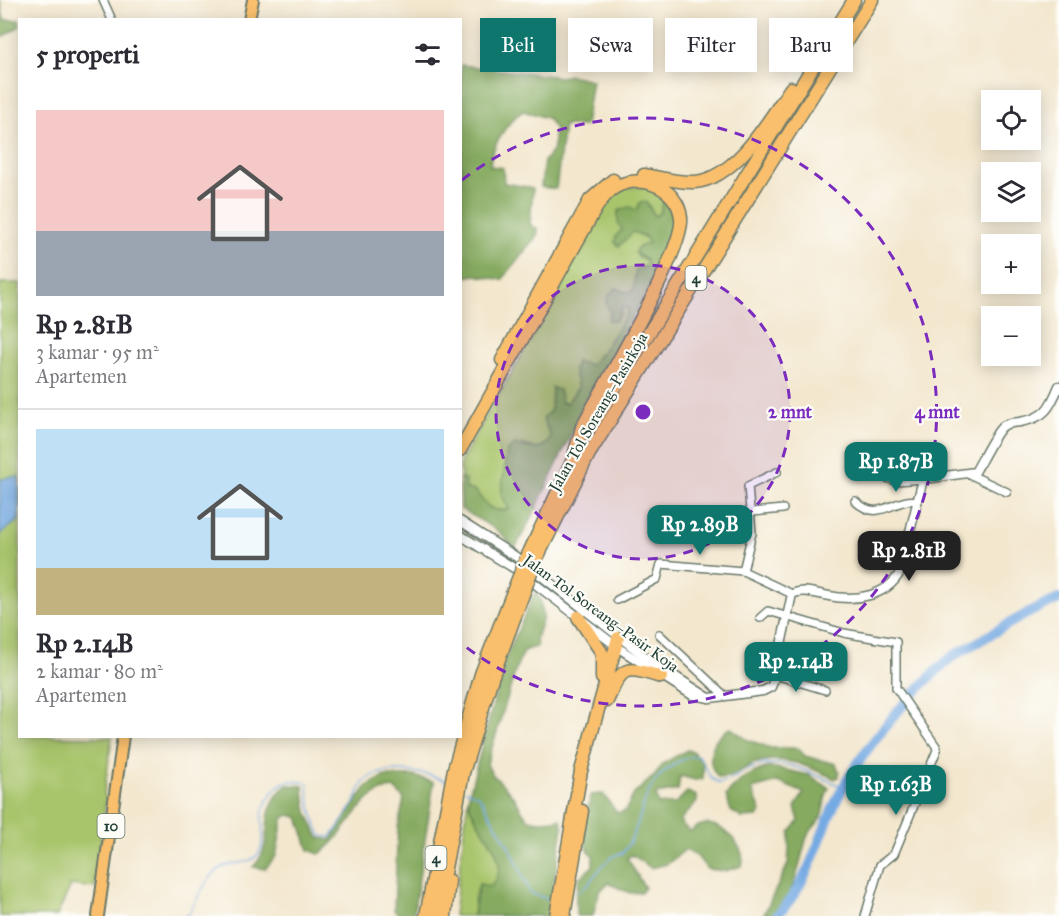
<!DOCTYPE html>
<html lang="id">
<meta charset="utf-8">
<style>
:root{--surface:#fff;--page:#f2f2f3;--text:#2b2b33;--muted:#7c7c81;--line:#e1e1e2;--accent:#0f766e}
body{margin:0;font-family:"IM FELL Great Primer",serif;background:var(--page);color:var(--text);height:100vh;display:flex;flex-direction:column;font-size:22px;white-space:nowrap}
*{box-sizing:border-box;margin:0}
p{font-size:20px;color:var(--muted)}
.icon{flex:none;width:33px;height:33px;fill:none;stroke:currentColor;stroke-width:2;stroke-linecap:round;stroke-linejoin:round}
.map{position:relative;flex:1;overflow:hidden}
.panel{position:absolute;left:18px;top:18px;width:444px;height:720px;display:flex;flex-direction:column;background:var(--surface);border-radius:0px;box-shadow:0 3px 15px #0003}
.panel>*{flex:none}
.banner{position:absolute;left:480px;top:18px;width:489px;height:54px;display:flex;gap:12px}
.tools{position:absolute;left:981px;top:90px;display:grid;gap:12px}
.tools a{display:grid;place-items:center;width:60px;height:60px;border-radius:0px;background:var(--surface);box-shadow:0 3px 15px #0003;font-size:30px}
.price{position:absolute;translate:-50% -51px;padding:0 14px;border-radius:12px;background:var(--accent);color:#fff;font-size:20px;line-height:39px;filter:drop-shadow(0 2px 3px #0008)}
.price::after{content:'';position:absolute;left:50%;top:36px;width:18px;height:14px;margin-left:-9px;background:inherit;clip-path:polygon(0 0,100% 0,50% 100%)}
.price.selected{background:#222;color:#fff}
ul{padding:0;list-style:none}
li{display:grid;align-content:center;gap:12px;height:318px;padding:0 18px}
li+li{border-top:2px solid var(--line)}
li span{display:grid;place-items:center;height:186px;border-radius:0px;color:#555}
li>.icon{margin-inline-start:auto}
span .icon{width:108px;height:108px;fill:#fffc;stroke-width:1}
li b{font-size:26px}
h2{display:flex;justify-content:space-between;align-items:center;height:72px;padding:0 18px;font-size:26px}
.tag{padding:0 21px;border-radius:0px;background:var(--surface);box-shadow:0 3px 15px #0003;font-size:21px;line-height:54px}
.tag.selected{background:var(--accent);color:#fff}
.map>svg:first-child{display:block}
.green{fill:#a9c56c;stroke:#648150;stroke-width:1.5}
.forest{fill:#86aa60;stroke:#52744a;stroke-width:1.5}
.water{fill:#76aae3;stroke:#4a748c;stroke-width:1.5}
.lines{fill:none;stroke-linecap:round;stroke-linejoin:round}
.stream{stroke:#76aae3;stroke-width:1.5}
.river{stroke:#76aae3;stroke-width:10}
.minor-casing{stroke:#69786a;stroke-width:10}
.tertiary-casing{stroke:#69786a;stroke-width:11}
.trunk-casing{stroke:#69786a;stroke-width:14}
.motorway-casing{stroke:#69786a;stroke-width:15}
.minor{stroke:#fff;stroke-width:7}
.tertiary{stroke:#fff;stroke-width:8}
.trunk{stroke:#f9bf6d;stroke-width:10}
.motorway{stroke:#f9bf6d;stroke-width:12}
.motorway-bridge-casing{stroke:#69786a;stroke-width:15;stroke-linecap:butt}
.motorway-bridge{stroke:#f9bf6d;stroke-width:12}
.ring{fill:none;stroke:#7b2cbf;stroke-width:3;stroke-dasharray:10 8}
.labels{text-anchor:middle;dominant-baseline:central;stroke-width:4.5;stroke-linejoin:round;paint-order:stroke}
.shield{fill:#fdfcf7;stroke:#62766e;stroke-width:1.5}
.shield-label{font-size:15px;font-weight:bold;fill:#1f3d34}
.street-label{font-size:16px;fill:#1f3d34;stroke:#fdfcf7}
.centre{fill:#7b2cbf;stroke:#fdfcf7;stroke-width:3}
.ring-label{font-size:18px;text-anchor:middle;font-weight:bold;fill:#7b2cbf;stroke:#fdfcf7;stroke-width:4.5;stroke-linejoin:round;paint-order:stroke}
</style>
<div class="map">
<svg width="1059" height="916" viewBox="0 0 1059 916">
<rect width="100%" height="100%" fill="#fdfcf7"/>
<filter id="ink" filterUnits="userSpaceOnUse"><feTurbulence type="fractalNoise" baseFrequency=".0167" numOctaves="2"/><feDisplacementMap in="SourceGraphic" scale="12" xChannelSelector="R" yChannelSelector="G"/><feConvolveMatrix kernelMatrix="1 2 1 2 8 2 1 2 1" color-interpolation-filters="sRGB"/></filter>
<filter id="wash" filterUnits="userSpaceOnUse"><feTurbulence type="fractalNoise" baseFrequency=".008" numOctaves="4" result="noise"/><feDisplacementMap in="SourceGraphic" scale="24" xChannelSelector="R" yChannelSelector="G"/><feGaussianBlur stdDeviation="1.35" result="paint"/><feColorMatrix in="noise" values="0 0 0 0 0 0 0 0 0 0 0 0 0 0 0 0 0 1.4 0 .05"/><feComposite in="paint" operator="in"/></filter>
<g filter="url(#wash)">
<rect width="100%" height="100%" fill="#f3e7ce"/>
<g class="green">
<path d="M626 187H644L664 197 660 213 655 216 648 204 633 231 649 240V243L637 248 638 257 646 260 647 265 636 270 633 291 625 292 616 288 620 316 623 306 628 309 627 314 603 351 590 365 577 362 574 370 578 388 567 403H563L552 388 551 437 547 444 537 449 522 444 509 509C493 514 484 505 476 491L466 489 465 480 461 478 460 463 549 307 601 206Z"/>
<polygon points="0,283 20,283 20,736 112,737 104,794 106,798 95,888 71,885 57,916 0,916"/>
<path d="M468 798C471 827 519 858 490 888L480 884 475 895 473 916H454Z"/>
</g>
<g class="forest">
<polygon points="0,0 4,20 19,20 20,26 0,39"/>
<path d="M461 65 560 77 570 75 592 80 585 126 564 125 556 189 541 187 544 161 553 150 555 129 547 118 523 111C507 121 491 147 490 166L503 168 504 183 533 188 530 224 538 230 537 236 502 280 475 275 461 278Z"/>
<path d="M664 197 676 217 674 239C646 295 614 349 586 404 561 452 542 502 515 548L497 530 461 509 460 478 465 480 466 489 476 491C484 505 493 514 509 509L501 494 507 451 515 445 537 449 547 444 551 437 543 419 551 410 552 388 559 390 562 403H567L578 388 574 370 576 362 590 365 603 351 627 314 628 309 623 306 616 321 608 320 610 312 606 304 609 295 616 288 625 292 633 291 636 270 647 265 646 260 635 253 637 248 649 243 645 236 633 232 619 246 615 243 616 236 622 230 618 222V211L629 207 636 210 640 202H646L655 216 660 213Z"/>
<path d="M535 592 540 599 543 618 536 638 537 647 525 650 517 666 487 764C491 776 500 781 508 790 530 815 517 826 561 819L563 828 548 916H473L479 884 490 887C519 858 471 827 468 798L505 659Z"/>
<path d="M731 728 748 740 771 748H798L805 756 836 764 839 771 838 777 835 779C810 767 781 753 753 764 740 769 734 780 718 777 704 761 711 736 731 728Z"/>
<path d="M687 750 693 752 703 763V779L695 780 680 776 678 790 656 794 658 804H675L687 792 697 796V802L681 819V823L690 832C695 828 700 824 707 824 725 825 747 848 742 866L725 871 707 869 697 856 685 850 667 864 651 868 632 855 627 858 645 888 641 892 630 893 608 883 599 892 593 916H576V896L579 878 593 866V855C577 844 588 811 591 795L603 794 617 813 625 811 634 794 656 774 662 764Z"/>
<path d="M771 767 809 775 829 788C824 797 825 804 822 814 820 823 810 829 807 837 799 860 793 916 763 916L788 864 790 832 799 821 795 807 804 793 778 782 752 789 761 812 757 817 742 818 731 811 726 796C737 781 753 771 771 767Z"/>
<path d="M385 776H414L434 782 413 916H401L394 910 398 827 404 799 394 788C359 790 347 838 319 854L309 850 298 817 288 815 283 819 276 856 265 869 253 867C278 842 254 815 286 785L303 786 307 812 319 838 331 840 367 786Z"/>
</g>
<polygon class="water" points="9,477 19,477 19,520 0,534 0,480"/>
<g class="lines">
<g class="stream">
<polyline points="466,790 479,796 513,854 530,893 553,901"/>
<path d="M575 893C595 885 600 857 623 853 647 820 636 789 673 765 682 759 688 756 699 756L711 778 719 783C735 780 743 770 758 766 790 757 816 777 844 787"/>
<path d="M185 916 189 914C197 899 206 877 221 868 232 861 250 866 259 853 265 843 262 827 262 816 263 805 274 786 285 782 291 780 301 782 308 783 308 803 313 818 321 836L331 837C339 825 348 814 355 802 358 795 359 787 365 781 383 764 426 772 446 781"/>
</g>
<path class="river" d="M776 916C807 886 816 846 833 808 855 757 906 698 947 661 956 653 968 648 978 642 1005 626 1031 610 1059 599"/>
</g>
</g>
<g filter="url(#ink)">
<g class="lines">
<defs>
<g id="minor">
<polyline points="103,0 112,20"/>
<polyline points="870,473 896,481 923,479"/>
<polyline points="969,474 1007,492"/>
<path d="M855 501C880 524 893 497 917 501"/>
<polyline points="752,512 783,509"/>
<polyline points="743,571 752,533 748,486 777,472"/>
<polyline points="617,600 657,579 661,564 743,571 792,594"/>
<polyline points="760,618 768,611 844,633 896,642 896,688 936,746 937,750 894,854 880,865 865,916"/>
<polyline points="659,634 725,696"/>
<polyline points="775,675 825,690"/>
</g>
<g id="tertiary">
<polyline points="460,521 521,560 648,659 709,698"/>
<path d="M460 535 517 570 620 649 692 695 710 698 763 691 771 687 773 682 792 594C804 588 816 594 829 596 855 601 887 597 900 572L923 479 975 472C981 462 995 433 1002 427 1007 422 1014 423 1020 422 1045 418 1050 408 1059 386"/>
</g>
<g id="trunk">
<polyline points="249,20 253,0"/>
<polyline points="98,916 123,736"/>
</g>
<g id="motorway">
<path d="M644 175C661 178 679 183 695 182 736 179 770 118 791 88"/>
<polyline points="502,360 590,200 613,180"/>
<polyline points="591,427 854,0"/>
<path d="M460 450 596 208C601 201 607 192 614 188 640 172 678 187 681 218 685 250 601 390 582 427L575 452"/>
<polyline points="526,559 579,447"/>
<polyline points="534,564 589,454 872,0"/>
<polyline points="578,617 602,653 602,678"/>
<path d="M607 701C623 665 624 666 661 677"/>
<polyline points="426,916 454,769 481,674 516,584"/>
<polyline points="436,916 463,773 492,678 525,589"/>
<polyline points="445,916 449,881"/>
<polyline points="556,916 581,771 618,638"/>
<polyline points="564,916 582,811"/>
</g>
</defs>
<use href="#minor" class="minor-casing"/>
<use href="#tertiary" class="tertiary-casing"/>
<use href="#trunk" class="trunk-casing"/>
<use href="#motorway" class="motorway-casing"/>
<use href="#minor" class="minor"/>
<use href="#tertiary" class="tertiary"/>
<use href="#trunk" class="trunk"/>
<use href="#motorway" class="motorway"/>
<defs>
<g id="motorway-bridge">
<polyline points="516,584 526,559"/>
<polyline points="525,589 534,564"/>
</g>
</defs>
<use href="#motorway-bridge" class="motorway-bridge-casing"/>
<use href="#motorway-bridge" class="motorway-bridge"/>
</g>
</g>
<circle cx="643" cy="412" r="147" fill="#7b2cbf" fill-opacity=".12"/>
<g class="ring">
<circle cx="643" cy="412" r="147"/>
<path d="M462 180A294 294 0 1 1 462 644"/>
</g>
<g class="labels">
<g class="shield">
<rect x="685.5" y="266" width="21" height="24" rx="4.5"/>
<rect x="97.5" y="814" width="27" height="24" rx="4.5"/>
<rect x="425.5" y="846" width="21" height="24" rx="4.5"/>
</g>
<g class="shield-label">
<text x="696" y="278">4</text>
<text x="111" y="826">10</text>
<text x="436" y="858">4</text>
</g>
<g class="street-label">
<text transform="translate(598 412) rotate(-60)">Jalan Tol Soreang–Pasirkoja</text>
<text transform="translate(601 613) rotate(36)">Jalan Tol Soreang–Pasir Koja</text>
</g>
</g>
<circle cx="643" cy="412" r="9" class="centre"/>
<g class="ring-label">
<text x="790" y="418">2 mnt</text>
<text x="937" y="418">4 mnt</text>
</g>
</svg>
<div class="tools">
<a><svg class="icon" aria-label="locate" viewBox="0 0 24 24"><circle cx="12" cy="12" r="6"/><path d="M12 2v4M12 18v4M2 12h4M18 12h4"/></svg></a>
<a><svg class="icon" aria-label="layers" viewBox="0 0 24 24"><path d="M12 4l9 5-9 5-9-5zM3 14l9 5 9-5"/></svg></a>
<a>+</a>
<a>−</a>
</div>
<b class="price" style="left:896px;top:493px">Rp 1.87B</b>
<b class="price" style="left:700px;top:556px">Rp 2.89B</b>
<b class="price selected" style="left:909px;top:582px">Rp 2.81B</b>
<b class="price" style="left:796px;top:693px">Rp 2.14B</b>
<b class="price" style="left:896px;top:816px">Rp 1.63B</b>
<div class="banner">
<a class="tag selected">Beli</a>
<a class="tag">Sewa</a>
<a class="tag">Filter</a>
<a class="tag">Baru</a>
</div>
<section class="panel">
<h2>5 properti<svg class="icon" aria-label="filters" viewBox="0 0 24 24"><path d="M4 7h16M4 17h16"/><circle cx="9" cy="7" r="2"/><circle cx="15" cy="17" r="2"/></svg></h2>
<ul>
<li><span style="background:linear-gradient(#f6c9c9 65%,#9aa5b1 0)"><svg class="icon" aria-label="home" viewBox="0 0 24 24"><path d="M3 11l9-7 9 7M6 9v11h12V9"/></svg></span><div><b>Rp 2.81B</b><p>3 kamar · 95 m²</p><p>Apartemen</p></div></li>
<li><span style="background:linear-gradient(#bfe0f5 75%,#c2b280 0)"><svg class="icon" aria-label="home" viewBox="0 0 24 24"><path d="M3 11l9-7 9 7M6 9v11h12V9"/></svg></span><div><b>Rp 2.14B</b><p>2 kamar · 80 m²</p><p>Apartemen</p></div></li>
</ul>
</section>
</div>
